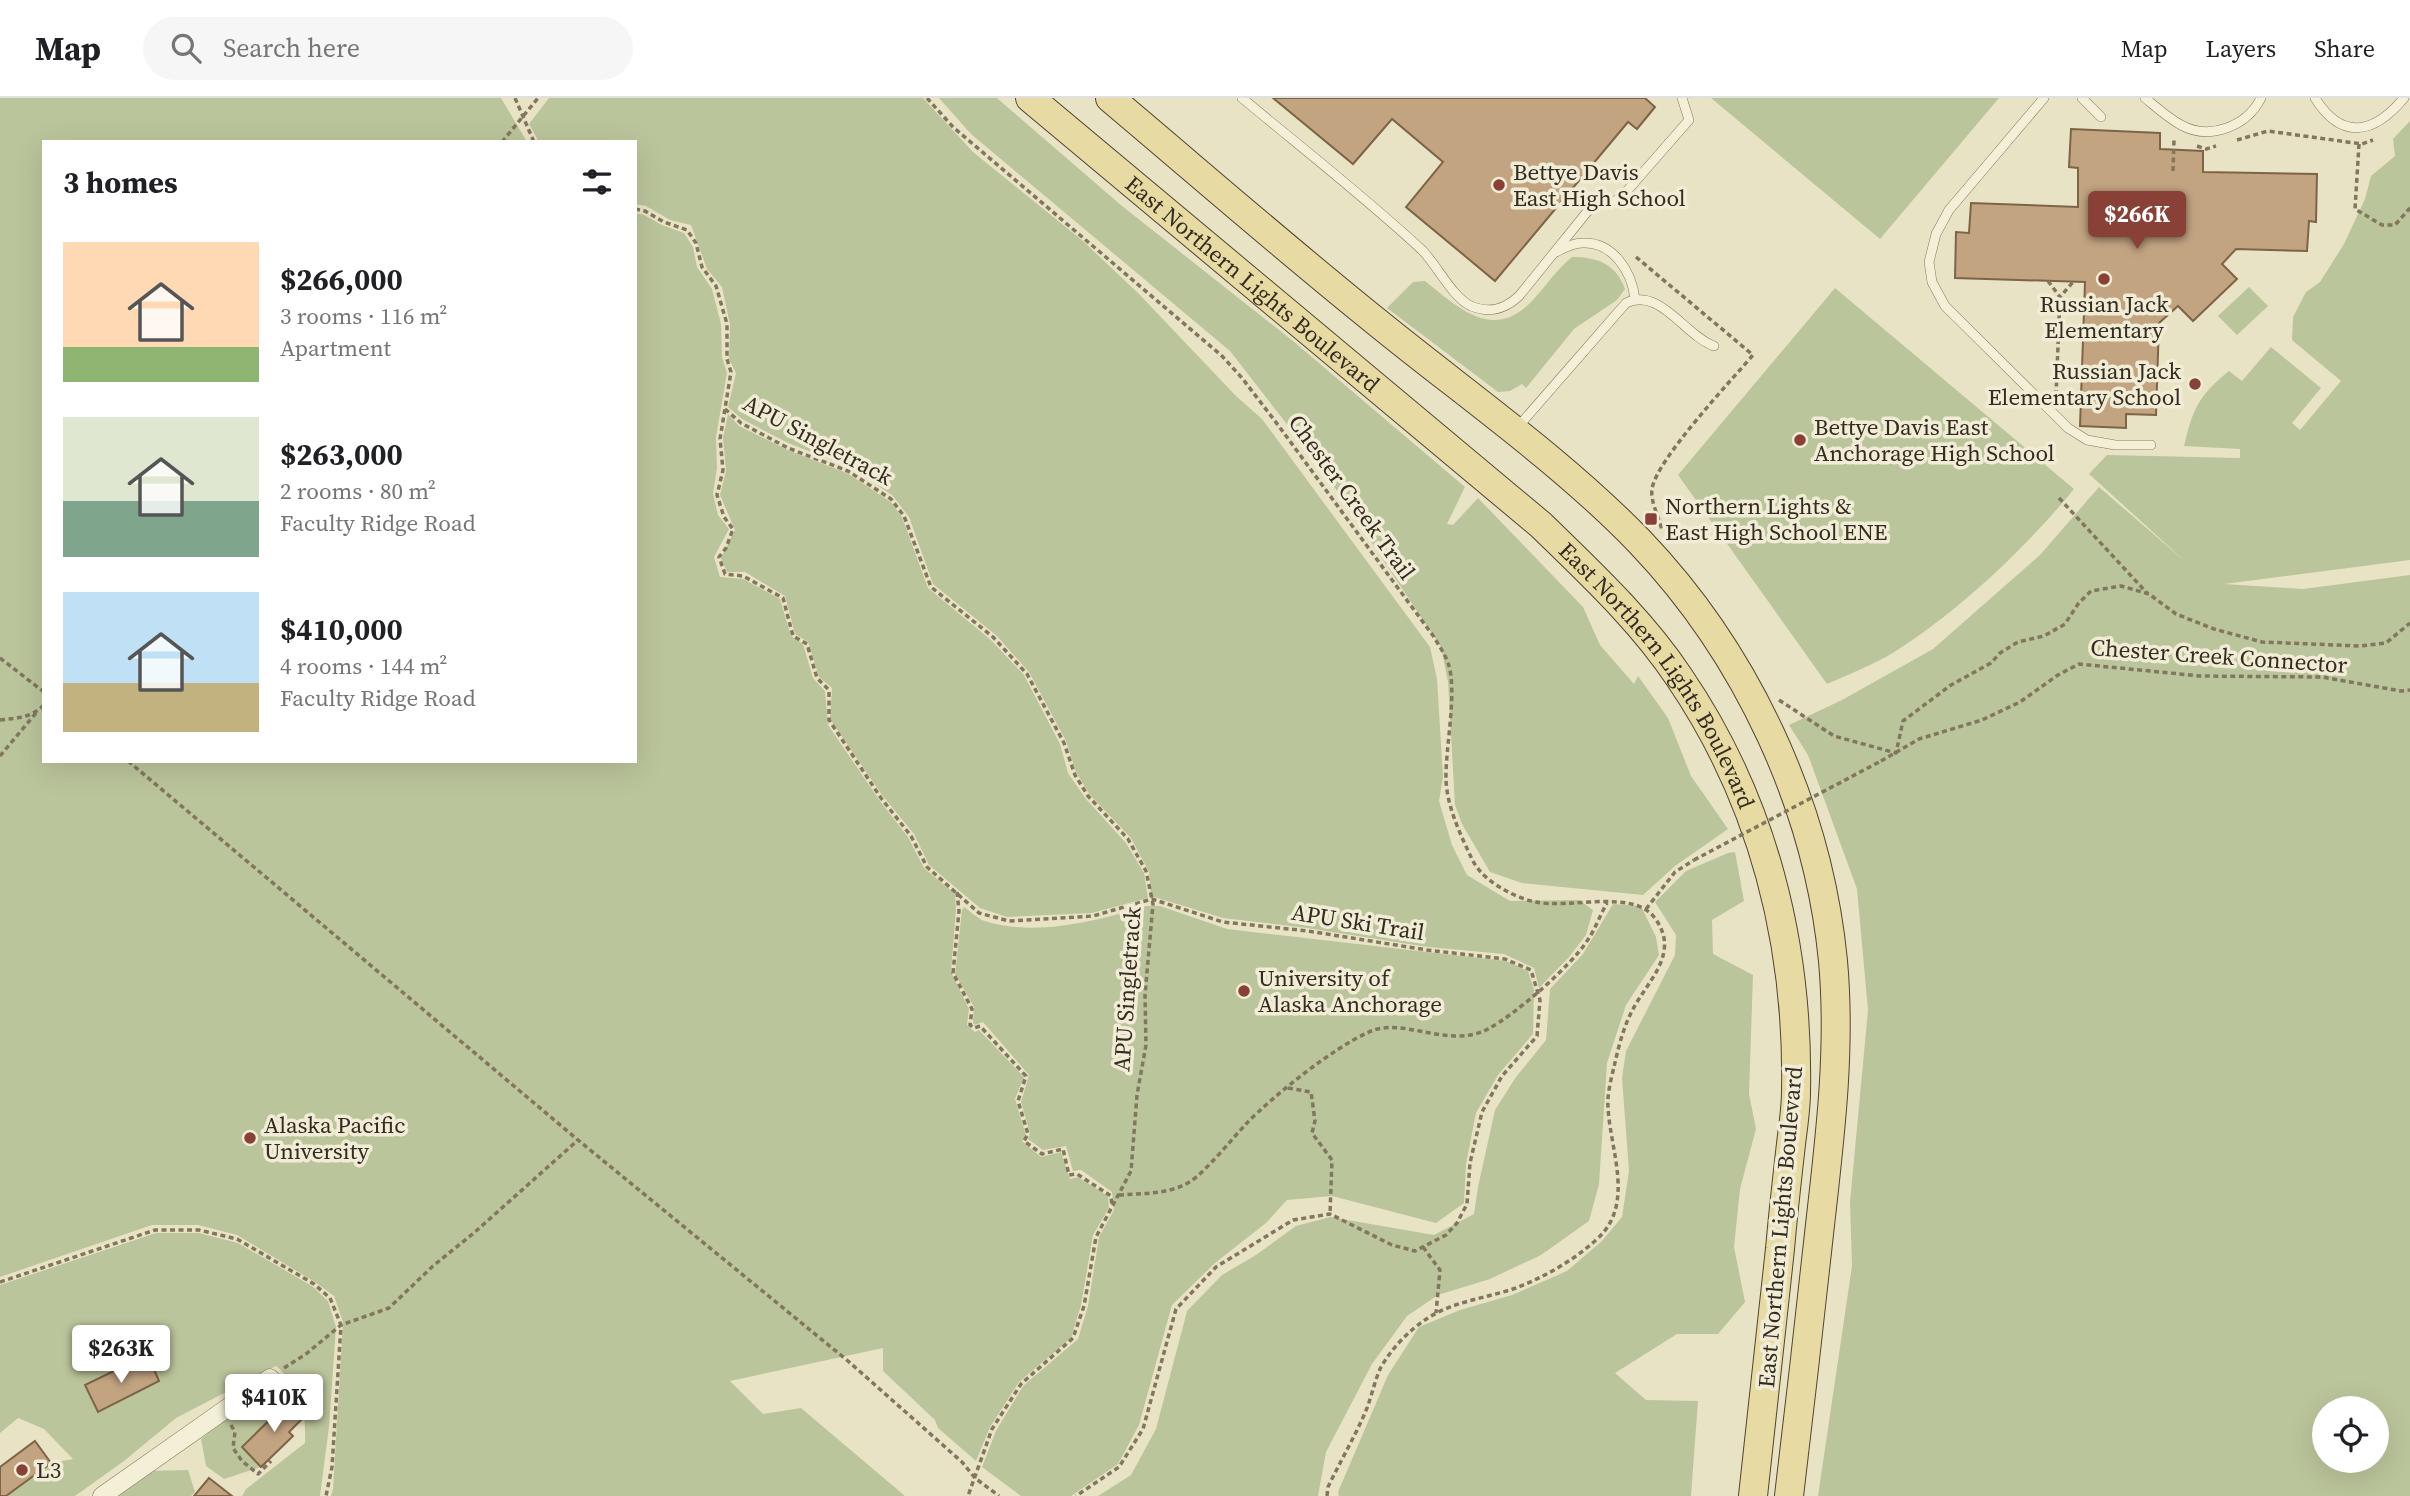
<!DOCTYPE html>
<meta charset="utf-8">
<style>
:root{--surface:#fff;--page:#f6f6f6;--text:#202124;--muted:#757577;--line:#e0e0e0;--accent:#894036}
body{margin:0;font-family:"Source Serif 4",serif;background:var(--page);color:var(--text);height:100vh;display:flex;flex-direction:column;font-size:26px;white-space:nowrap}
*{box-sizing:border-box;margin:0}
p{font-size:23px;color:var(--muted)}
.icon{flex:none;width:38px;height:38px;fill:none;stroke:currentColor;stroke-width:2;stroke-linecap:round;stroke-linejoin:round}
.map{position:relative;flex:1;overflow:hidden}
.drawer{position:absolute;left:42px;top:42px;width:595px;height:623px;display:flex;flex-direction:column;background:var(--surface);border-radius:0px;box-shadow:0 7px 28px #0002}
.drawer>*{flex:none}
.buttons{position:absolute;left:2312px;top:1298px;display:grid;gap:14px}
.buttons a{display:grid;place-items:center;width:77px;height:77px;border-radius:50%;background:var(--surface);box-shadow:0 7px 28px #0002;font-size:35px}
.price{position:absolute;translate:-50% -60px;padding:0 16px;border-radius:7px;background:#fff;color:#222;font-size:23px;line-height:46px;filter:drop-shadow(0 2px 4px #0008)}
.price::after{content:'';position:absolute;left:50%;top:42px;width:21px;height:16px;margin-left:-10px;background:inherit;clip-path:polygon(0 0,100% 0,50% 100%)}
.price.on{background:var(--accent);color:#fff}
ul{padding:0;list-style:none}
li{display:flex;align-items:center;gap:21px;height:175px;padding:0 21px}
li span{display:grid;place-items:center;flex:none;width:196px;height:140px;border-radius:0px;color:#555}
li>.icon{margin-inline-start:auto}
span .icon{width:84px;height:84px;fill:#fffc;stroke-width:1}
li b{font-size:30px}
h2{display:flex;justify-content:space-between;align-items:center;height:84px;padding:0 21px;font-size:30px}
header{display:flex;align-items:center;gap:42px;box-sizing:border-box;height:98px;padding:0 35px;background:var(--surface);border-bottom:2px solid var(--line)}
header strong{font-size:33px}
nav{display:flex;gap:38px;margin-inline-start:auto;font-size:24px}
.search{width:490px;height:63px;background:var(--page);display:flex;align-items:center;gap:18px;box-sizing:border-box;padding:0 24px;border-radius:38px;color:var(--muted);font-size:26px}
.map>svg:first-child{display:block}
.green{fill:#bbc59b;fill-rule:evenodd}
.building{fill:#c2a481;stroke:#7e6447;stroke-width:2}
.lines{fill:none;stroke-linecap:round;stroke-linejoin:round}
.lane-casing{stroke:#82765e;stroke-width:10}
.street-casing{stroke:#82765e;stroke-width:19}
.primary-casing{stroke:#504432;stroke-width:30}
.path{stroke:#82765e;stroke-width:3.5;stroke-dasharray:5 3.5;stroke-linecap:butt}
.lane{stroke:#f4f0d8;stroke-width:9}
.street{stroke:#f4f0d8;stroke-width:18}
.primary{stroke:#e7dba3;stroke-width:28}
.path-bridge{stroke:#82765e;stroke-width:3.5;stroke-dasharray:5 3.5;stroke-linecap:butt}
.poi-dot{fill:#894036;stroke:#f1ecd5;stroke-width:2.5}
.labels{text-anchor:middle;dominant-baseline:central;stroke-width:7;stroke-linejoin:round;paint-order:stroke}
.poi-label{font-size:23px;fill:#342c20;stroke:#f1ecd5;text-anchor:start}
.street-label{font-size:23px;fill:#342c20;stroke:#f1ecd5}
</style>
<header>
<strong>Map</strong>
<div class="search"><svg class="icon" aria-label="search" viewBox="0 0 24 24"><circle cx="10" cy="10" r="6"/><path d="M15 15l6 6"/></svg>Search here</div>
<nav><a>Map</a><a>Layers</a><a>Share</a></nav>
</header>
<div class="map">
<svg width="2410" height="1398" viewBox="0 0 2410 1398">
<rect width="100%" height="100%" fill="#e9e3c6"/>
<g class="green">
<polygon points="0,0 501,0 527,44 44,44 44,663 635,663 635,115 644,117 662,127 684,135 693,149 697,169 712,191 721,226 722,259 727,275 716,339 717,370 713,396 718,417 729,431 714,459 720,479 743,481 780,501 791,538 803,546 813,580 825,593 828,627 880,703 908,739 924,770 955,796 956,812 951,874 969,911 967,927 975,934 979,932 1024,979 1015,1001 1026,1037 1022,1043 1041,1059 1061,1054 1070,1081 1078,1079 1108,1098 1109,1110 1093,1137 1081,1207 1071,1240 1019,1284 990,1329 976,1363 938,1330 935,1322 883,1273 883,1250 730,1283 763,1316 801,1310 905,1398 331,1398 333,1391 343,1224 334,1198 315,1184 237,1137 198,1127 152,1127 0,1179"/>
<polygon points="549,0 923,0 973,54 1083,143 1139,196 1236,298 1262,321 1430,549 1437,581 1443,679 1439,703 1452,747 1467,777 1510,803 1579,802 1593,812 1586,837 1569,859 1539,890 1534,870 1504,856 1428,849 1307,830 1223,820 1151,798 1149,774 1131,740 1090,697 1076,674 1066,643 1029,574 997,538 933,486 909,419 892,397 850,369 788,345 742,321 728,309 736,275 729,261 730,227 722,189 707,171 691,127 670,122 646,108 635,106 635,44 539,44 529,26"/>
<polygon points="939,0 997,0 1122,108 1293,243 1465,389 1447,426 1453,427 1478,400 1583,509 1600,547 1634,586 1638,578 1668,620 1691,678 1728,731 1675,768 1643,797 1522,785 1490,774 1462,726 1455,707 1448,584 1441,549 1327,378 1230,253 971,36"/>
<polygon points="1711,0 1999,0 1880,141"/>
<path d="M2410 23V462L2224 486 2303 491 2410 477V1398H1818L1852 1168 1850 1104 1868 912 1857 791 1808 657 1789 627 1842 602 1933 551 2040 457 2099 389 2187 465 2089 376 2107 357 2240 360V351L2184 348C2193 311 2198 298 2229 273L2242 283 2271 249 2321 290 2292 325 2300 332 2341 283 2292 242 2293 219 2306 194 2320 184 2344 146 2365 101 2371 78 2395 58 2393 41ZM2324 1311H2376V1363H2324Z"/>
<path d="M1572 159C1598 159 1616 166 1625 191L1617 202 1574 231 1526 290 1522 286 1510 293 1498 294 1387 210 1413 184 1425 183C1459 210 1493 244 1532 203 1546 188 1556 172 1572 159Z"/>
<polygon points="2249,189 2268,208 2237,237 2218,218"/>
<path d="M1835 190 2074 391C2024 452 1953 519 1886 559 1867 569 1847 577 1827 586L1678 377Z"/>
<polygon points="728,316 739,328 790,353 847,375 891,404 902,419 928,490 991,542 1024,577 1060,646 1068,675 1086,701 1126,745 1144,775 1148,800 1092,815 1007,819 980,810 929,767 914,736 882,697 830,621 832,590 819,579 808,544 795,536 785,498 745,474 727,474 721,460 735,432 720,397 726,373 723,340"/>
<polygon points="1735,754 1744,803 1712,822 1713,856 1753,877 1749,996 1756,1031 1740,1091 1734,1149 1745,1204 1718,1236 1677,1236 1615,1275 1646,1302 1698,1303 1691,1398 1339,1398 1338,1394 1388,1277 1419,1229 1460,1212 1512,1197 1567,1173 1602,1143 1622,1119 1629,1073 1622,980 1626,953 1675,857 1676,837 1655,804 1686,773 1728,755"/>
<polygon points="1613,806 1641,808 1656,839 1659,857 1626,907 1607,965 1599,1086 1589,1123 1541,1157 1490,1181 1438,1197 1407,1218 1372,1266 1326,1354 1318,1398 1098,1398 1131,1377 1156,1331 1187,1213 1222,1177 1256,1157 1296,1128 1330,1119 1434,1137 1474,1116 1478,1089 1495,1012 1516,979 1546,942 1550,891 1583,856"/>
<path d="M1146 808H1160L1227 831 1506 863 1528 873 1534 892 1533 936 1498 977 1476 1015 1466 1066 1464 1105 1436 1125 1332 1098 1287 1102 1266 1125 1215 1165 1172 1207 1139 1327 1118 1366 1071 1398H1021L982 1369 996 1333 1023 1288 1078 1241 1088 1208 1099 1139 1114 1112 1112 1094 1081 1072 1073 1073 1066 1048 1043 1052 1028 1041 1030 1035 1021 1004 1029 977 983 924 974 927 973 925 974 909 955 876 962 812 964 809C970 813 976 819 982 822 1032 840 1097 823 1146 808Z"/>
<path d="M156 1135H199L238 1145 312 1188 328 1203 336 1229 329 1329 320 1398H242L246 1391 305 1345C306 1313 303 1291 276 1268L176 1320 124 1363 75 1398H6L51 1365 73 1361 44 1331 18 1320 0 1335V1187Z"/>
<polygon points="258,1298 270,1322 242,1349 261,1369 224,1381 206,1368 201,1341"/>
<polygon points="188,1372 195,1394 191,1398 114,1398 149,1373"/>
</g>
<g class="building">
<polygon points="1273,0 1645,0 1655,9 1637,31 1628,24 1495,183 1406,109 1443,64 1392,21 1353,66"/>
<polygon points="2071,31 2160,35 2160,51 2203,53 2203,74 2317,76 2316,124 2309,123 2307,153 2236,151 2222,166 2237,181 2193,223 2178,208 2159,225 2156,317 2126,316 2126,330 2080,328 2085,184 1955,180 1956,134 1969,135 1971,105 2078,109 2078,70 2069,69"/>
<polygon points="150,1262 159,1283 98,1314 85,1287 126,1267 129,1272"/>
<polygon points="291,1301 306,1317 289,1334 293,1338 261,1369 242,1349"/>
<polygon points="35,1343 51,1365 6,1398 0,1398 0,1369"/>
<polygon points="209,1380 232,1398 194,1398"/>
</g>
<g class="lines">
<defs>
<g id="lane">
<path d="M1242 0C1302 50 1365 99 1422 152 1437 167 1452 199 1471 208 1490 216 1505 211 1519 198L1587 114 1597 106 1619 102 1689 22 1682 0"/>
<polyline points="2044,0 1949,112 1936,136 1929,164 1932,184 1945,208 2068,330 2087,342 2115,347 2151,347"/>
<polyline points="2082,0 2101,19"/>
<path d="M2145 0C2156 9 2168 20 2181 27 2210 43 2247 28 2261 0"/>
<path d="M2315 0C2342 43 2374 36 2404 0"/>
<path d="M1556 154C1564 150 1573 145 1582 145 1613 143 1632 174 1635 201"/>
<path d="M1517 330 1626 205C1660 189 1684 237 1714 248"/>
</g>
<polyline id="street" points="102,1398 270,1280"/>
<g id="primary">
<path id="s1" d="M1030 0 1541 427C1590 475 1641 522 1679 579 1763 702 1799 846 1796 994 1796 1011 1793 1029 1791 1046 1787 1081 1783 1116 1780 1151 1771 1234 1762 1316 1753 1398"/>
<path d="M1110 0C1199 75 1287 152 1378 225 1464 295 1563 364 1640 444 1747 556 1818 708 1833 863 1841 951 1830 1039 1820 1127 1810 1217 1800 1308 1789 1398"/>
</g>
</defs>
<use href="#lane" class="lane-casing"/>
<use href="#street" class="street-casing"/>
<use href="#primary" class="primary-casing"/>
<g class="path">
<polyline points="515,0 534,44"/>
<path d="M927 0 953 29 1222 258 1242 280 1278 327 1434 539C1439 548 1445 556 1448 565 1458 592 1445 651 1446 682 1447 708 1460 736 1471 759 1477 773 1490 784 1503 791 1513 797 1525 802 1536 804 1568 811 1632 791 1654 819 1682 855 1647 883 1632 913 1623 930 1618 951 1614 969 1611 981 1607 997 1608 1009 1610 1053 1636 1107 1596 1142 1573 1163 1544 1179 1516 1190 1487 1200 1454 1203 1428 1220 1409 1232 1390 1252 1380 1271 1374 1285 1371 1301 1365 1315 1354 1340 1340 1364 1328 1389L1327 1398"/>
<polyline points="2237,42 2268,33 2362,46 2373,42"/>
<polyline points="502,44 538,0"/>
<polyline points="2359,46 2355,111 2382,127 2395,127 2410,110"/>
<polyline points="2197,48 2206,51 2216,48"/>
<polyline points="2173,73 2174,41 2176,41"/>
<polyline points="635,111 645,113 664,124 687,132 696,145 702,169 716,188 727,226 727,261 731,274 720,341 723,372 717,397 724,419 733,431 726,450 719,459 725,476 743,478 783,500 793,538 807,546 817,580 829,592 829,622 881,700 911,738 927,769 979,815 1009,823 1093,818 1152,801 1223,824 1308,833 1427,852 1505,861 1531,872 1540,902 1537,938 1502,978 1482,1014 1470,1065 1467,1106 1457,1125 1446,1137 1415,1153 1392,1147 1330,1116 1293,1122 1216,1169 1176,1211 1143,1331 1119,1369 1076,1398"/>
<path d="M1636 159 1753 257C1731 283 1656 362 1652 391 1650 404 1660 421 1662 433"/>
<polyline points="2048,183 2060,199 2073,184"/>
<polyline points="2056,297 2060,199"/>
<polyline points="725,311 741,325 788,350 848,373 891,401 904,418 931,489 993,539 1027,576 1064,645 1075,677 1088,698 1128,741 1146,773 1153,806 1145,897 1146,947 1137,997 1131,1073 1096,1139 1084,1208 1073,1240 1021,1286 992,1331 968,1398"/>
<polyline points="2059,400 2147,495"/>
<polyline points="0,560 44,594"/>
<polyline points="1779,602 1834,638 1896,655 1903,623 1951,587 1991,565 2000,555 2018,544 2044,538 2065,526 2078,506 2091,493 2121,488 2149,496 2176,516 2214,531 2262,544 2360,548 2386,545 2410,525"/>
<path d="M0 622C17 620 31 620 44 607"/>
<polyline points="0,658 36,615"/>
<polyline points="128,663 578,1042 848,1263 962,1364 975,1380 999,1398"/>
<polyline points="1881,663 1919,641 1982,622 2020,604 2058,577 2079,566 2200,578 2322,579 2401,593 2410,592"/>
<polyline points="957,794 959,813 953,875 972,911 970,927 974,930 980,928 1026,978 1018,1003 1028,1036 1024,1043 1042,1056 1063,1051 1069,1077 1077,1076 1111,1098 1112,1109"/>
<polyline points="1646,811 1675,774 1694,762"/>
<polyline points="1288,990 1311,994 1315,1023 1312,1035 1332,1062 1330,1116"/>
<path d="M1119 1097C1143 1095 1169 1097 1191 1083 1206 1073 1232 1041 1246 1026 1274 997 1333 950 1369 934 1404 918 1448 952 1488 931 1516 916 1570 869 1587 843 1595 832 1600 817 1607 805"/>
<polyline points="1423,1149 1440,1172 1436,1215"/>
<polyline points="0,1184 155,1132 199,1132 237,1141 314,1186 330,1200 341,1227 332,1369 326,1398"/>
<polyline points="284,1270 306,1256 341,1227 389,1210 433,1168 475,1134 578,1042"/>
<polyline points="231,1327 235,1334 233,1350 242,1363 258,1376 271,1363"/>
</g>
<use href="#lane" class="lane"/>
<use href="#street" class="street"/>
<use href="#primary" class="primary"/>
<polyline class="path-bridge" points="1694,762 1881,663"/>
</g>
<g class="poi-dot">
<circle cx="1499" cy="87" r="7"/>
<circle cx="2104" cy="181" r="7"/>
<circle cx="2195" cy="286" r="7"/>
<circle cx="1800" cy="342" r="7"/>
<rect x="1644" y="414" width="14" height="14" rx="3.5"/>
<circle cx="1244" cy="893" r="7"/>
<circle cx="250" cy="1040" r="7"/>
<circle cx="22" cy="1372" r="7"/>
</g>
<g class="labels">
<g class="poi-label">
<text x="1513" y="74">Bettye Davis<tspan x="1513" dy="26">East High School</tspan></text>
<text x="2104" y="206" text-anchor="middle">Russian Jack<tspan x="2104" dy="26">Elementary</tspan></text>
<text x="2181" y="273" text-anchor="end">Russian Jack<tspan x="2181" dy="26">Elementary School</tspan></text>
<text x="1814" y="329">Bettye Davis East<tspan x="1814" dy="26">Anchorage High School</tspan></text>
<text x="1665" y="408">Northern Lights &amp;<tspan x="1665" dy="26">East High School ENE</tspan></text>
<text x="1258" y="880">University of<tspan x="1258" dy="26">Alaska Anchorage</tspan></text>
<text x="264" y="1027">Alaska Pacific<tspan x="264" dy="26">University</tspan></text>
<text x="36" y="1372">L3</text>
</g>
<g class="street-label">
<text stroke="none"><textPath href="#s1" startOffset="290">East Northern Lights Boulevard</textPath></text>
<text transform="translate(818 342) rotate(28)">APU Singletrack</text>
<text transform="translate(1352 399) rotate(54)">Chester Creek Trail</text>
<text transform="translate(2219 558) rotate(4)">Chester Creek Connector</text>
<text stroke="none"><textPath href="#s1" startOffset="858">East Northern Lights Boulevard</textPath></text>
<text transform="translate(1358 824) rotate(9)">APU Ski Trail</text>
<text transform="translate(1127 891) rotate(-86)">APU Singletrack</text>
<text transform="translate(1780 1129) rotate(-85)">East Northern Lights Boulevard</text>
</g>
</g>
</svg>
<div class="buttons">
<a><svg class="icon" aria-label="locate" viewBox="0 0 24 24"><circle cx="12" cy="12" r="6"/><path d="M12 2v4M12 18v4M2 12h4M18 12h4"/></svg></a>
</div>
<b class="price on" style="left:2137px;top:153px">$266K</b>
<b class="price" style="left:121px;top:1287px">$263K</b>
<b class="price" style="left:274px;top:1336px">$410K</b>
<section class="drawer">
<h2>3 homes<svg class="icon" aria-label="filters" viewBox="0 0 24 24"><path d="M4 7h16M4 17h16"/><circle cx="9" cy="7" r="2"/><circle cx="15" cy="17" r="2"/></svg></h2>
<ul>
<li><span style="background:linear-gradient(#ffd9b3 75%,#8fb573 0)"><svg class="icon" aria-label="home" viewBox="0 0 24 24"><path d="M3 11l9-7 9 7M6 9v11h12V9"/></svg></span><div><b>$266,000</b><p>3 rooms · 116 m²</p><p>Apartment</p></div></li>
<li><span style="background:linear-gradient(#dfe7d0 60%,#7fa58c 0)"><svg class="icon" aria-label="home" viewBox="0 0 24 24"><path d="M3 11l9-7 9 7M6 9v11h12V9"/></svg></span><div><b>$263,000</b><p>2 rooms · 80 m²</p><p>Faculty Ridge Road</p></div></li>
<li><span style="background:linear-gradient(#bfe0f5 65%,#c2b280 0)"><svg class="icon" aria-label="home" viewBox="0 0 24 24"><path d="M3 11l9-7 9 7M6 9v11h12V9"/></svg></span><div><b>$410,000</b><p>4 rooms · 144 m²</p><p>Faculty Ridge Road</p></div></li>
</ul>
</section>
</div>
